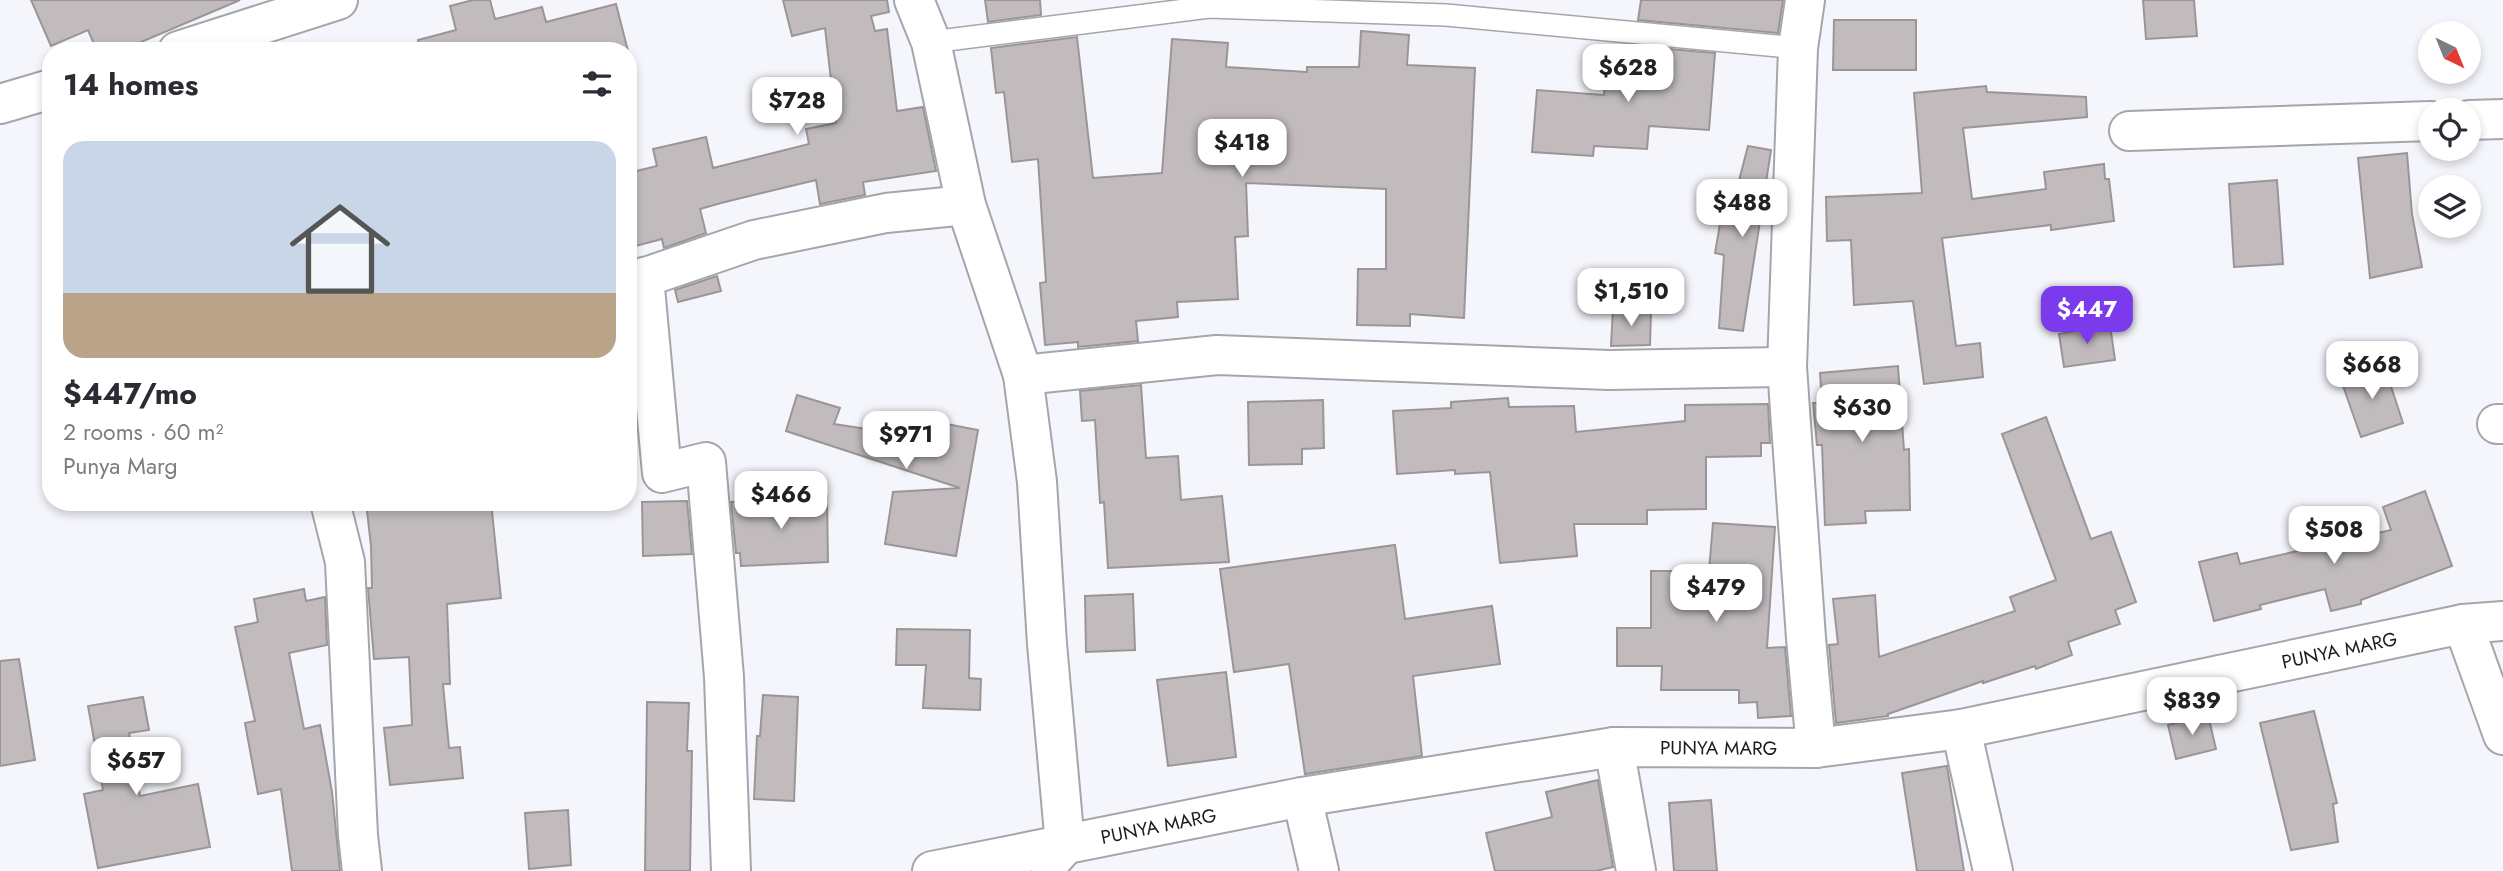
<!DOCTYPE html>
<meta charset="utf-8">
<style>
:root{--surface:#fff;--page:#f7f7f7;--text:#2b2b33;--muted:#7c7c81;--accent:#7c3aed}
body{margin:0;font-family:Jost,sans-serif;background:var(--page);color:var(--text);height:100vh;display:flex;flex-direction:column;font-size:26px;white-space:nowrap}
*{box-sizing:border-box;margin:0}
p{font-size:23px;color:var(--muted)}
.icon{flex:none;width:38px;height:38px;fill:none;stroke:currentColor;stroke-width:2;stroke-linecap:round;stroke-linejoin:round}
.map{position:relative;flex:1;overflow:hidden}
.drawer{position:absolute;left:42px;top:42px;width:595px;height:469px;display:flex;flex-direction:column;background:var(--surface);border-radius:28px;box-shadow:0 4px 10px #0003}
.drawer>*{flex:none}
.needle{width:46px;rotate:137deg}
.tools{position:absolute;left:2418px;top:21px;display:grid;gap:14px}
.tools a{display:grid;place-items:center;width:63px;height:63px;border-radius:50%;background:var(--surface);box-shadow:0 4px 10px #0003;font-size:35px}
.price{position:absolute;translate:-50% -60px;padding:0 16px;border-radius:14px;background:#fff;color:#222;font-size:23px;line-height:46px;filter:drop-shadow(0 2px 4px #0008)}
.price::after{content:'';position:absolute;left:50%;top:42px;width:21px;height:16px;margin-left:-10px;background:inherit;clip-path:polygon(0 0,100% 0,50% 100%)}
.price.active{background:var(--accent);color:#fff}
ul{padding:0;list-style:none}
li{display:grid;align-content:center;gap:14px;height:371px;padding:0 21px}
li span{display:grid;place-items:center;height:217px;border-radius:21px;color:#555}
li>.icon{margin-inline-start:auto}
span .icon{width:126px;height:126px;fill:#fffc;stroke-width:1}
li b{font-size:30px}
h2{display:flex;justify-content:space-between;align-items:center;height:84px;padding:0 21px;font-size:30px}
.map>svg:first-child{display:block}
.building{fill:#c1bbbe;stroke:#9b9597;stroke-width:2}
.lines{fill:none;stroke-linecap:round;stroke-linejoin:round}
.lane-casing{stroke:#a4a6ab;stroke-width:24}
.street-casing{stroke:#a4a6ab;stroke-width:42}
.lane{stroke:#fff;stroke-width:21}
.street{stroke:#fff;stroke-width:38}
.labels{text-anchor:middle;dominant-baseline:central;stroke-width:5;stroke-linejoin:round;paint-order:stroke}
.street-label{font-size:19px;fill:#1a1b1d;stroke:#fff}
</style>
<div class="map">
<svg width="2503" height="871" viewBox="0 0 2503 871">
<rect width="100%" height="100%" fill="#f5f6fc"/>
<g class="building">
<polygon points="31,0 240,0 120,51 97,51 88,30 51,46"/>
<polygon points="473,0 490,0 495,19 542,7 546,22 616,4 628,51 419,51 418,40 456,30 450,6"/>
<polygon points="783,0 887,0 889,12 871,16 875,31 887,29 897,111 923,107 936,171 863,182 865,195 820,204 816,180 721,203 700,209 706,233 664,248 662,239 628,248 628,173 657,166 653,149 706,137 713,168 809,144 806,129 836,123 825,28 792,36"/>
<polygon points="985,0 1040,0 1041,15 988,22"/>
<polygon points="1641,0 1783,0 1778,33 1638,20"/>
<polygon points="2143,0 2194,0 2197,36 2146,39"/>
<polygon points="1834,20 1916,20 1916,70 1833,70"/>
<polygon points="1361,31 1409,35 1407,65 1475,68 1464,318 1410,314 1410,326 1357,325 1358,269 1386,269 1386,189 1246,183 1248,236 1235,237 1238,299 1177,302 1178,317 1136,321 1138,341 1078,347 1078,342 1045,345 1040,283 1046,282 1038,159 1012,162 1004,92 996,93 991,48 1077,37 1093,178 1162,173 1172,39 1228,43 1226,67 1307,72 1307,67 1359,67"/>
<polygon points="1635,46 1715,53 1709,130 1649,126 1647,149 1594,146 1593,156 1532,152 1537,90 1604,95 1607,62 1633,63"/>
<polygon points="1986,86 1987,92 2086,97 2087,117 1963,128 1972,199 2046,189 2044,172 2104,164 2105,179 2109,179 2114,221 2051,230 2051,225 1942,238 1956,346 1980,343 1983,377 1924,384 1913,301 1854,305 1851,240 1827,241 1826,197 1922,193 1914,93"/>
<polygon points="1748,146 1771,150 1743,331 1719,328 1724,255 1715,253 1721,218 1729,219"/>
<polygon points="2407,153 2412,214 2422,267 2370,278 2358,158"/>
<polygon points="2277,180 2283,264 2234,267 2229,184"/>
<polygon points="717,276 721,291 678,302 675,290"/>
<polygon points="1613,308 1651,311 1650,345 1611,346"/>
<polygon points="2110,325 2115,360 2064,367 2059,334"/>
<polygon points="2384,365 2403,423 2361,437 2341,380"/>
<polygon points="1898,366 1904,450 1909,449 1910,510 1865,511 1866,523 1825,525 1822,445 1817,445 1813,403 1822,403 1820,373"/>
<polygon points="1141,385 1146,458 1178,456 1181,500 1222,496 1229,562 1108,568 1104,502 1100,503 1095,420 1082,421 1080,391"/>
<polygon points="797,395 840,408 834,424 912,436 915,418 978,430 956,556 885,544 893,492 960,488 786,431"/>
<polygon points="1508,398 1509,407 1574,406 1576,432 1685,421 1685,405 1768,404 1770,443 1761,443 1761,456 1706,457 1706,509 1647,510 1647,524 1574,524 1577,556 1500,563 1490,472 1455,474 1455,470 1397,474 1393,411 1451,408 1451,402"/>
<polygon points="1323,400 1324,448 1302,449 1302,464 1249,465 1248,402"/>
<polygon points="2046,417 2091,539 2111,532 2136,602 2115,610 2120,624 2068,642 2072,655 2036,669 2035,666 1983,683 1983,681 1888,714 1888,716 1836,723 1829,645 1838,644 1833,599 1875,595 1879,657 2015,611 2010,597 2056,580 2002,434"/>
<polygon points="2425,491 2452,566 2361,600 2361,604 2331,611 2325,589 2260,605 2261,609 2214,621 2199,562 2237,553 2240,564 2391,530 2383,507"/>
<polygon points="827,496 828,562 741,566 740,553 736,553 731,502"/>
<polygon points="687,501 692,554 643,556 642,502"/>
<polygon points="366,502 491,502 501,598 447,604 450,684 443,684 449,748 460,747 463,778 390,785 384,728 412,725 409,657 374,659 368,588 372,588 371,546"/>
<polygon points="1713,523 1775,527 1767,648 1785,647 1791,716 1758,718 1757,702 1739,703 1739,690 1661,690 1662,666 1617,666 1617,628 1651,628 1651,571 1709,571"/>
<polygon points="1395,545 1405,619 1492,606 1500,664 1413,676 1422,756 1305,774 1289,664 1234,672 1220,569"/>
<polygon points="304,589 306,601 325,597 327,645 289,653 304,729 320,725 332,792 340,871 292,871 281,789 258,794 245,723 255,721 235,627 258,622 254,599"/>
<polygon points="1133,594 1135,650 1086,652 1085,596"/>
<polygon points="897,629 970,630 969,678 981,679 980,710 923,708 926,665 896,665"/>
<polygon points="19,659 35,760 0,766 0,661"/>
<polygon points="1226,672 1236,757 1168,766 1157,680"/>
<polygon points="763,695 798,697 794,801 754,799 757,736 760,736"/>
<polygon points="143,697 149,730 129,733 140,796 198,784 210,847 98,868 84,794 103,790 88,706"/>
<polygon points="647,702 689,703 687,751 692,751 690,871 645,871"/>
<polygon points="2314,711 2337,803 2333,804 2338,842 2291,850 2260,723"/>
<polygon points="2208,715 2216,749 2176,759 2168,725"/>
<polygon points="1947,766 1964,871 1917,871 1902,773"/>
<polygon points="1598,780 1613,867 1596,871 1495,871 1486,833 1552,817 1546,792"/>
<polygon points="1711,800 1717,871 1674,871 1669,803"/>
<polygon points="568,810 571,865 529,869 525,813"/>
</g>
<g class="lines">
<defs>
<polyline id="lane" points="931,42 1209,7 1446,15 1798,48"/>
<g id="street">
<polyline points="914,0 931,42 966,205 1023,375 1037,482 1047,644 1065,845 1049,863"/>
<polyline points="1805,0 1798,48 1787,367 1806,638 1816,748"/>
<polyline points="178,51 338,0"/>
<polyline points="0,104 51,89"/>
<polyline points="2469,120 2503,119"/>
<polyline points="2129,131 2431,121"/>
<polyline points="644,277 662,473 706,462 724,677 731,871"/>
<polyline points="628,283 754,240 886,213 966,205"/>
<polyline points="1023,375 1217,355 1609,370 1787,367"/>
<polyline points="2497,424 2503,424"/>
<polyline points="330,502 345,562 358,835 362,871"/>
<polyline points="2463,624 2503,735"/>
<polyline points="1961,729 1993,871"/>
<polyline points="1614,747 1636,871"/>
<polyline points="1302,797 1319,871"/>
<path id="s1" d="M932 871 1302 797 1614 747 1816 748 1961 729 2463 624 2503 621"/>
</g>
</defs>
<use href="#lane" class="lane-casing"/>
<use href="#street" class="street-casing"/>
<use href="#lane" class="lane"/>
<use href="#street" class="street"/>
</g>
<g class="labels">
<g class="street-label">
<text stroke="none"><textPath href="#s1" startOffset="1428">PUNYA MARG</textPath></text>
<text stroke="none"><textPath href="#s1" startOffset="798">PUNYA MARG</textPath></text>
<text stroke="none"><textPath href="#s1" startOffset="231">PUNYA MARG</textPath></text>
</g>
</g>
</svg>
<div class="tools">
<a><svg class="needle" viewBox="-14 -14 28 28"><path d="M0-13l5 13h-10z" fill="#e53935"/><path d="M0 13l5-13h-10z" fill="#7c7c81"/></svg></a>
<a><svg class="icon" aria-label="locate" viewBox="0 0 24 24"><circle cx="12" cy="12" r="6"/><path d="M12 2v4M12 18v4M2 12h4M18 12h4"/></svg></a>
<a><svg class="icon" aria-label="layers" viewBox="0 0 24 24"><path d="M12 4l9 5-9 5-9-5zM3 14l9 5 9-5"/></svg></a>
</div>
<b class="price" style="left:1628px;top:104px">$628</b>
<b class="price" style="left:797px;top:137px">$728</b>
<b class="price" style="left:1242px;top:179px">$418</b>
<b class="price" style="left:1742px;top:239px">$488</b>
<b class="price" style="left:1631px;top:328px">$1,510</b>
<b class="price active" style="left:2087px;top:346px">$447</b>
<b class="price" style="left:2372px;top:401px">$668</b>
<b class="price" style="left:1862px;top:444px">$630</b>
<b class="price" style="left:906px;top:471px">$971</b>
<b class="price" style="left:781px;top:531px">$466</b>
<b class="price" style="left:2334px;top:566px">$508</b>
<b class="price" style="left:1716px;top:624px">$479</b>
<b class="price" style="left:2192px;top:737px">$839</b>
<b class="price" style="left:136px;top:797px">$657</b>
<section class="drawer">
<h2>14 homes<svg class="icon" aria-label="filters" viewBox="0 0 24 24"><path d="M4 7h16M4 17h16"/><circle cx="9" cy="7" r="2"/><circle cx="15" cy="17" r="2"/></svg></h2>
<ul>
<li><span style="background:linear-gradient(#c9d6e8 70%,#b9a48a 0)"><svg class="icon" aria-label="home" viewBox="0 0 24 24"><path d="M3 11l9-7 9 7M6 9v11h12V9"/></svg></span><div><b>$447/mo</b><p>2 rooms · 60 m²</p><p>Punya Marg</p></div></li>
</ul>
</section>
</div>
